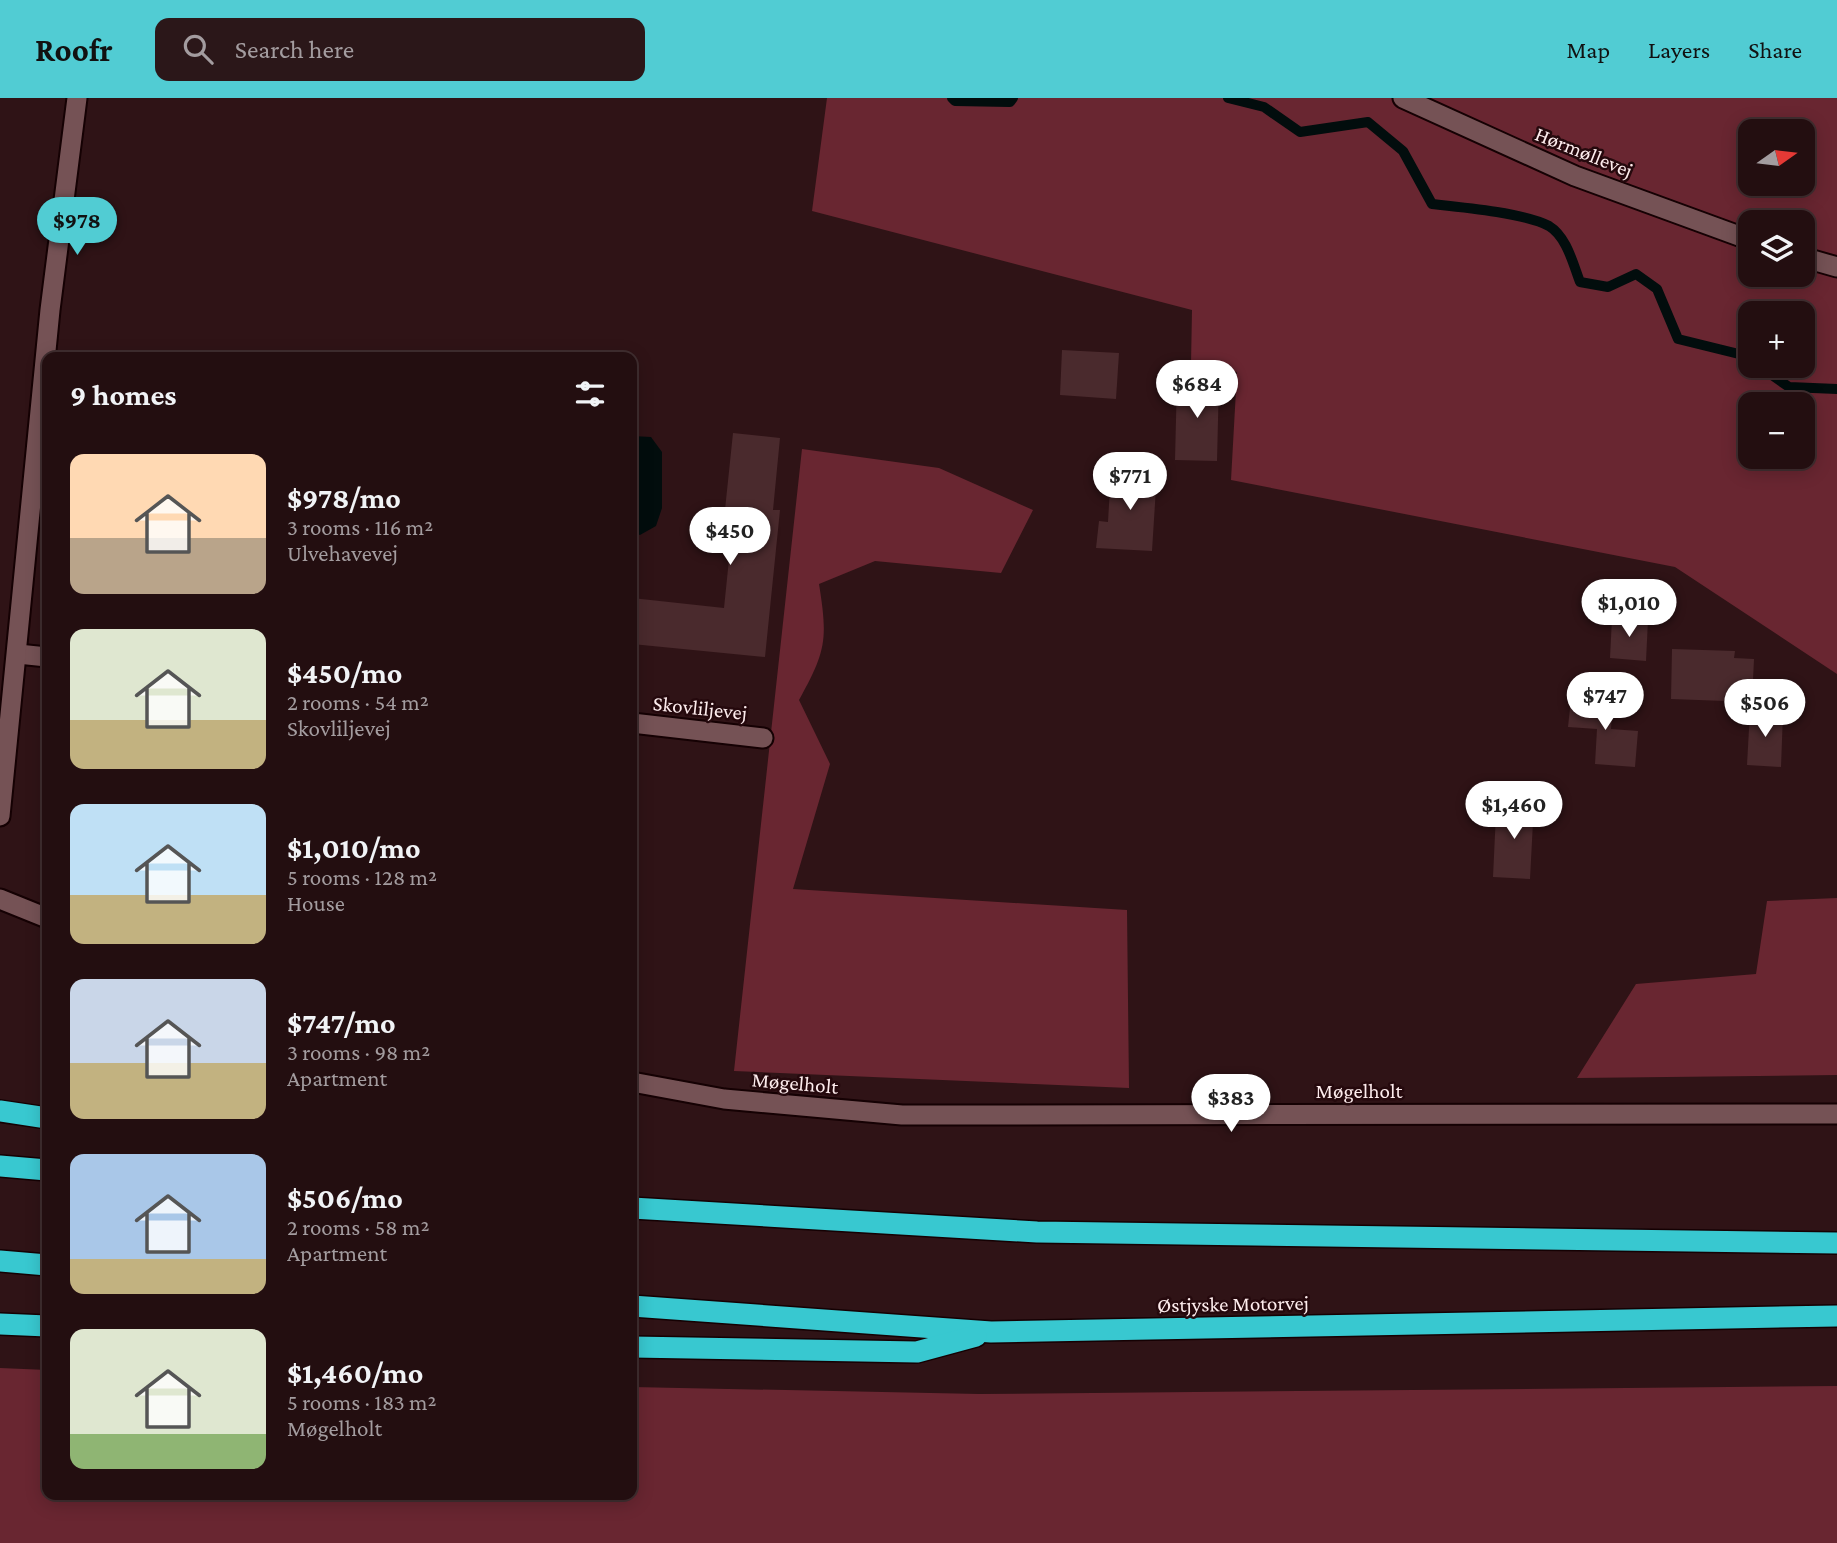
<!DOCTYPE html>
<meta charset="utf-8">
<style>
:root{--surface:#230e10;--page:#2b1719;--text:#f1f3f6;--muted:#a39c9f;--line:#402e30;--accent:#51ccd3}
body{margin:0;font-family:"Crimson Pro",serif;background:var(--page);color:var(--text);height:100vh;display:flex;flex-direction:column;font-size:26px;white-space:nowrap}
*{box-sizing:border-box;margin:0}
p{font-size:23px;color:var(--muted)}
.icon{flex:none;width:38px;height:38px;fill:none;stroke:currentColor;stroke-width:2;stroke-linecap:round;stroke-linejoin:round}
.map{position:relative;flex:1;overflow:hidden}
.side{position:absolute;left:42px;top:254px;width:595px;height:1148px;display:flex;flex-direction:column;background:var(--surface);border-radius:14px;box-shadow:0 4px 18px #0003,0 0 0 2px var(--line)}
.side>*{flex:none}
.needle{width:46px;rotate:76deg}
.controls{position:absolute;left:1738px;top:21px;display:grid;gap:14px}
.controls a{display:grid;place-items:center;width:77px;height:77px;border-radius:14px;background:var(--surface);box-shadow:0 4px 18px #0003,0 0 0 2px var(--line);font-size:35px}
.price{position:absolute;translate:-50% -60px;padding:0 16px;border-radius:24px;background:#fff;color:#222;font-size:23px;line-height:46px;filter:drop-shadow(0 2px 4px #0008)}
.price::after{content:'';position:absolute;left:50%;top:42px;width:21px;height:16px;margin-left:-10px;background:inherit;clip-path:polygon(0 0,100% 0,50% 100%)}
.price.current{background:var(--accent);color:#111}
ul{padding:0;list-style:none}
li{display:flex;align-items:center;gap:21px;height:175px;padding:0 28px}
li span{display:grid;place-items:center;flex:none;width:196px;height:140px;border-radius:14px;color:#555}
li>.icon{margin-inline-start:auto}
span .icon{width:84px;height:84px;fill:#fffc;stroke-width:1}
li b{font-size:30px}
h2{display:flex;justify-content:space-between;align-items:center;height:84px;padding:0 28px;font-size:30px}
header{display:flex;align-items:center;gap:42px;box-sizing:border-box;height:98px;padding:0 35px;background:var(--accent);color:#111}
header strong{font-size:33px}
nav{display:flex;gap:38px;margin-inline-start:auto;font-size:24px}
.search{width:490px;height:63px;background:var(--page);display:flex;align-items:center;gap:18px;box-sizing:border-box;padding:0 24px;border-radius:14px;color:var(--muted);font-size:26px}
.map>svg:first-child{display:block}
.forest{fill:#692631;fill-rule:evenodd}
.water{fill:#020d0d}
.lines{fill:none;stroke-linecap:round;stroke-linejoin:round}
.stream{stroke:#020d0d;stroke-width:10}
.building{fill:#4a2a2d}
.minor-casing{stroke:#150103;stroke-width:23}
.motorway-casing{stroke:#150103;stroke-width:24}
.minor{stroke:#755255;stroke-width:19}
.motorway{stroke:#38c8d0;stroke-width:21}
.labels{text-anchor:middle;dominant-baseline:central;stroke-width:5;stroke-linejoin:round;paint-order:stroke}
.street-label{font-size:21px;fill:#fdeced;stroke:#25090d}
</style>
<header>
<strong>Roofr</strong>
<div class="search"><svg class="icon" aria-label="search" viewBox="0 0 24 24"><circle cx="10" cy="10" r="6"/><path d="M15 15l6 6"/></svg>Search here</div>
<nav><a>Map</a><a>Layers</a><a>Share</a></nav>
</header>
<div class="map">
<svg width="1837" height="1445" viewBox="0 0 1837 1445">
<rect width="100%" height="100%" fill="#2f1316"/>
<g class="forest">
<path d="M827 0H1837V576L1675 469 1231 382 1237 274 1191 266 1192 212 812 113ZM1750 33H1802V86H1750ZM1750 124H1802V177H1750ZM1750 215H1802V268H1750ZM1750 306H1802V359H1750Z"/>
<path d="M802 351 939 370 1033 412 1001 475 875 463 819 486C828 542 826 553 799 602L830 666 793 791 1127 812 1129 990 734 973Z"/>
<polygon points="1837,800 1837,977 1577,980 1636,886 1756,876 1767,803"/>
<polygon points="0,1270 47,1272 47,1396 632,1396 632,1289 979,1296 1837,1288 1837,1445 0,1445"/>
</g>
<polygon class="water" points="632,338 651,339 662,354 662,410 656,428 640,437 632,434"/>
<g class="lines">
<g class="stream">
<polyline points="952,0 955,3 1010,4 1013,0"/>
<path d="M1228 0 1264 9 1300 34 1368 24 1403 53 1432 106C1460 109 1525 115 1549 128 1567 139 1573 166 1580 184L1608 189 1636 176 1657 191 1678 241 1743 257 1750 262"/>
<polyline points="1759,268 1789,289 1837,291"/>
</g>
</g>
<g class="building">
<polygon points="1062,252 1119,255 1116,301 1060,297"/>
<polygon points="1177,281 1219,282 1217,363 1175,362"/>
<polygon points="733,335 780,340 773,412 780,412 765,559 632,546 632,500 724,510 732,432 723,431"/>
<polygon points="1111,371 1157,374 1152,453 1096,450 1099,423 1108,424"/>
<polygon points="1612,520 1648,522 1646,563 1610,560"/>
<polygon points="1672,551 1735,553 1734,560 1754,561 1752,604 1671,601"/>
<polygon points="1571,600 1613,603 1611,631 1638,633 1635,669 1595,666 1597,631 1568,629"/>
<polygon points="1750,613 1783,615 1781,669 1747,667"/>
<polygon points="1505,704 1534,705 1530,781 1493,779 1496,715 1505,716"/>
</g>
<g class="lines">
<defs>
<g id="minor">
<polyline points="1403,0 1575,78 1750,142"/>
<polyline points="1802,159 1837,169"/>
<polyline points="18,556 47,559"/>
<polyline points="632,625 763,640"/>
<polyline points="0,718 50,212 77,0"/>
<polyline points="0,801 47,820"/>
<polyline points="632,984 724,1001 902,1017 1837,1016"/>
</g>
<g id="motorway">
<polyline points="0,1013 47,1020"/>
<polyline points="0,1068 47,1072"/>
<polyline points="632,1110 1037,1134 1837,1145"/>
<polyline points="0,1163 47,1167"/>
<polyline points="632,1208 991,1234 1837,1218"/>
<polyline points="0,1226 47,1228"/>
<polyline points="632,1249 917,1254 976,1238"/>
</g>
</defs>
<use href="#minor" class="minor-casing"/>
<use href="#motorway" class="motorway-casing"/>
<use href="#minor" class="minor"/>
<use href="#motorway" class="motorway"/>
</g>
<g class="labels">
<g class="street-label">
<text transform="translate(1584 54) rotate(22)">Hørmøllevej</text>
<text transform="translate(700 610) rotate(6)">Skovliljevej</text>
<text transform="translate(795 985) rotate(5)">Møgelholt</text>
<text x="1359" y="993">Møgelholt</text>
<text transform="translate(1233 1206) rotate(-1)">Østjyske Motorvej</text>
</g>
</g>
</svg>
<div class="controls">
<a><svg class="needle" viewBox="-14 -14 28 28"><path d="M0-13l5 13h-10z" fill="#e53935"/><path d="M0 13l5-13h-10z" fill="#a39c9f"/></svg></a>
<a><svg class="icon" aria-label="layers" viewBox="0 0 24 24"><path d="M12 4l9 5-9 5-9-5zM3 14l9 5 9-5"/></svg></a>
<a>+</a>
<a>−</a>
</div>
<b class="price current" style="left:77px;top:159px">$978</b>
<b class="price" style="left:1197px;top:322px">$684</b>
<b class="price" style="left:1130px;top:414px">$771</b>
<b class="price" style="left:730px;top:469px">$450</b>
<b class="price" style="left:1629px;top:541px">$1,010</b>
<b class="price" style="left:1605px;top:634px">$747</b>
<b class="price" style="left:1765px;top:641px">$506</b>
<b class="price" style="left:1514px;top:743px">$1,460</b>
<b class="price" style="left:1231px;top:1036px">$383</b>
<section class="side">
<h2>9 homes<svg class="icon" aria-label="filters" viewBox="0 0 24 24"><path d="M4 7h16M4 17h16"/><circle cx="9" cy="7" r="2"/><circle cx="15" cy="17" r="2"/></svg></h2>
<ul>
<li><span style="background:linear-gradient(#ffd9b3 60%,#b9a48a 0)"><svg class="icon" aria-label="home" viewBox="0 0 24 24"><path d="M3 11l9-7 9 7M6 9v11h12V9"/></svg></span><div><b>$978/mo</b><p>3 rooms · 116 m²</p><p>Ulvehavevej</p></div></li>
<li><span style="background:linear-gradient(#dfe7d0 65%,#c2b280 0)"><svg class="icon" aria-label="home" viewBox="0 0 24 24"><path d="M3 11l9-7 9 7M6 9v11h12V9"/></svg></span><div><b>$450/mo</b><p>2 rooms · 54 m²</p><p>Skovliljevej</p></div></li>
<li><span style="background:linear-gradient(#bfe0f5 65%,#c2b280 0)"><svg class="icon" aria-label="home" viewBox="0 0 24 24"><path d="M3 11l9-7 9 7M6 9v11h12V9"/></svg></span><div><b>$1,010/mo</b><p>5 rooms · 128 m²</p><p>House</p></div></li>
<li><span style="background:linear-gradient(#c9d6e8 60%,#c2b280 0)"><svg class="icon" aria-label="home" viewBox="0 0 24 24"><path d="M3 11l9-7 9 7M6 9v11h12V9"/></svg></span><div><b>$747/mo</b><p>3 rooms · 98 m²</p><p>Apartment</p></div></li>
<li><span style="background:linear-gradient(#a9c7e8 75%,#c2b280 0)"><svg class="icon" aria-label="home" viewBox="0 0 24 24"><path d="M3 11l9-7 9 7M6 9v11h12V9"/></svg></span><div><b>$506/mo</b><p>2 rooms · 58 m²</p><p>Apartment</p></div></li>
<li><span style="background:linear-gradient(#dfe7d0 75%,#8fb573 0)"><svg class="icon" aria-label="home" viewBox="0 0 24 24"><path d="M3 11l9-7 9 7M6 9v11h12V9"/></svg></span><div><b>$1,460/mo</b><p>5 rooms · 183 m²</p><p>Møgelholt</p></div></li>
</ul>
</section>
</div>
